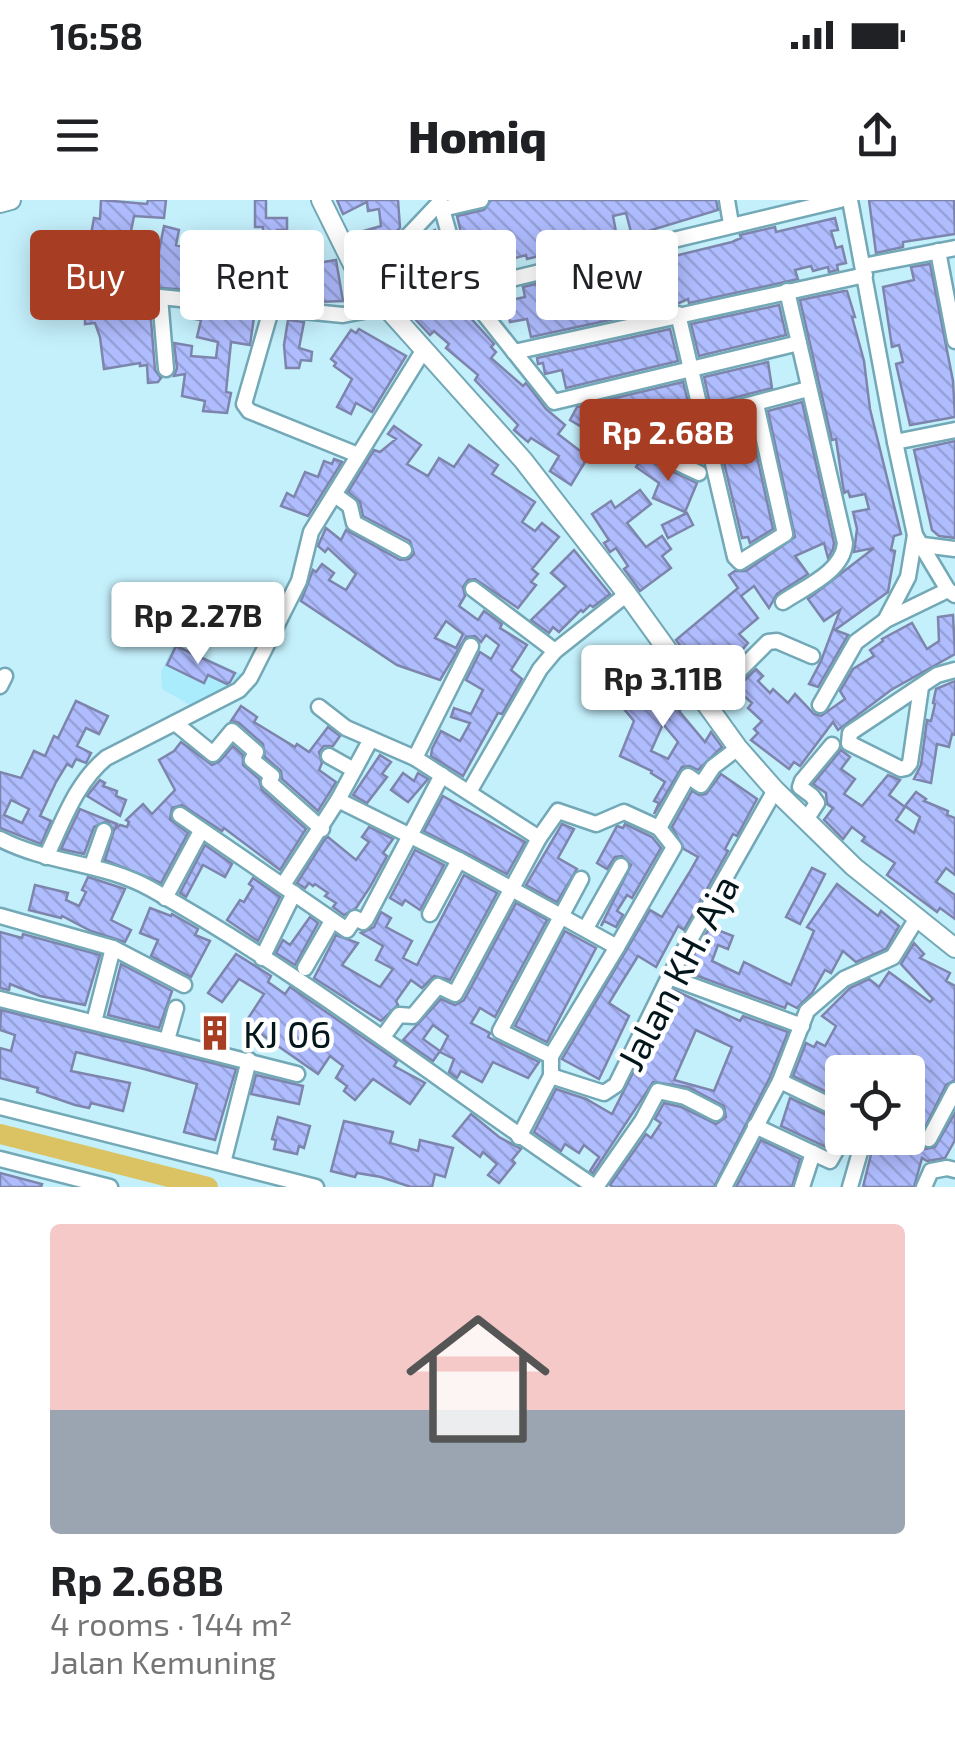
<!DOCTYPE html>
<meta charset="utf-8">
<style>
:root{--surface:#fff;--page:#f6f6f6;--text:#202124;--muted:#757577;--line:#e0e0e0;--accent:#a73e23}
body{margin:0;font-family:"Exo 2",sans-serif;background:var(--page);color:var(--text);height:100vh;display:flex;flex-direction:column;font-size:38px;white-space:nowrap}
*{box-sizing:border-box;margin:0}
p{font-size:32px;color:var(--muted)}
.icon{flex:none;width:55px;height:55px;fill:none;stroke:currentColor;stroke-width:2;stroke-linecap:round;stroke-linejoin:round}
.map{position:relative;height:987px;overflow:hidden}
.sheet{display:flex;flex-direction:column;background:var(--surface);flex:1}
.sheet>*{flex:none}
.guide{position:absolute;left:30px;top:30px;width:895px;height:90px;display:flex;gap:20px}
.buttons{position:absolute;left:825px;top:855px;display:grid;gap:20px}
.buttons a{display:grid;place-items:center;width:100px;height:100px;border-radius:10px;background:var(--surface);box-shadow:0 5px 25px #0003;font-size:50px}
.price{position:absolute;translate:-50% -85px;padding:0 22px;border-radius:10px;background:#fff;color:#222;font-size:32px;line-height:65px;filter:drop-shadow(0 2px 5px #0008)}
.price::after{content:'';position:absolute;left:50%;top:60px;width:30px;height:22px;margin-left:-15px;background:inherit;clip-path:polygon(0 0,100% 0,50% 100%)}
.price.active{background:var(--accent);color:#fff}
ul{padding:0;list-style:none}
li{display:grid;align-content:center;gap:20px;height:530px;padding:0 50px}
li+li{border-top:2px solid var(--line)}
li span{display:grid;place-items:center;height:310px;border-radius:10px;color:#555}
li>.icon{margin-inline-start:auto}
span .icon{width:180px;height:180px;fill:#fffc;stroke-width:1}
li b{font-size:42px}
.pill{padding:0 35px;border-radius:10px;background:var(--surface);box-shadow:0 5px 25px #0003;font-size:35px;line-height:90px}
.pill.active{background:var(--accent);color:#fff}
.status{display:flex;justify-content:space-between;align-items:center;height:70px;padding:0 50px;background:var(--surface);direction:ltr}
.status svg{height:28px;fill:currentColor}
header{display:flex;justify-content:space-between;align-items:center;height:130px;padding:0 50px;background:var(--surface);font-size:45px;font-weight:800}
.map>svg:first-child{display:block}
.built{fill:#aaebfc}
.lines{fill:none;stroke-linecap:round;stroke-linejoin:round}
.river{stroke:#dbc364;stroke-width:20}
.building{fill:url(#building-back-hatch);stroke:#7e85ac;stroke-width:2.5;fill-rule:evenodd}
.minor-casing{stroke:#73a8b6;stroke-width:19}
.major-casing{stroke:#73a8b6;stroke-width:22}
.minor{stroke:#fff;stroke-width:14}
.major{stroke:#fff;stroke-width:18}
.labels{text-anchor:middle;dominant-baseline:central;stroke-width:9;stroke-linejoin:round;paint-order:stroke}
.street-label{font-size:38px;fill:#02161b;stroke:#fff}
.poi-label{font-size:38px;fill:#02161b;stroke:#fff;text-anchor:start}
</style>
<div class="status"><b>16:58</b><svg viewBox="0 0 49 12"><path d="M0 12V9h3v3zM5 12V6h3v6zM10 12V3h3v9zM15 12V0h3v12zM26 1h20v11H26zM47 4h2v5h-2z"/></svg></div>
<header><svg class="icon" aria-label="menu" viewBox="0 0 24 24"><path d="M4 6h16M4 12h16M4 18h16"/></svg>Homiq<svg class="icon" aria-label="share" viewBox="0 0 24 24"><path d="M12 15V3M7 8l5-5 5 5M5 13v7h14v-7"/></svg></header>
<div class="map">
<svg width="955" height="987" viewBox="0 0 955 987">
<defs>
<pattern id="building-back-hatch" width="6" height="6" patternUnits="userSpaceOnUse" patternTransform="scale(2.5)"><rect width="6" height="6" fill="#afbcfe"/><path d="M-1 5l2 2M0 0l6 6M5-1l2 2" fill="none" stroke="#95a1d9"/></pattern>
</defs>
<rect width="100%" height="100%" fill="#c4f0fc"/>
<polygon class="built" points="174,443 241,474 234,489 190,505 162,489 161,472"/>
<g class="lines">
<polyline class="river" points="0,934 208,987"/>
</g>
<g class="building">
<polygon points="101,0 147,4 148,0 166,0 164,18 134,16 130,36 135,36 134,55 159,51 164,26 179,30 176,45 191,49 187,85 204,88 208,68 213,69 216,53 242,56 237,84 224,82 222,92 144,87 143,84 115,85 116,106 139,111 150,108 155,170 161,178 158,182 148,183 147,165 140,166 140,163 104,169 100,137 95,123 85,124 85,104 78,105 80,57 87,57 94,18 100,19"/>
<polygon points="255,0 266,0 266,18 287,18 287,30 277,30 276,51 263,50 263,27 255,27"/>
<polygon points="337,0 398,0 400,28 388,39 381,40 382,44 364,56 356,33 381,26 379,9 368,11 367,2 343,14"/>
<polygon points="491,0 716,0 718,10 632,36 626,13 613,16 617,37 527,59 526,55 494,64 495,69 471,74 457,16 484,10"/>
<polygon points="869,0 954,0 955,34 903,42 903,47 876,53"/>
<polygon points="835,18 838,30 831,31 836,48 842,46 846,63 837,65 838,70 829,72 828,67 813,71 811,66 795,70 798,79 689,103 688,99 670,107 531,137 527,119 510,122 505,101 525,97 523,87 569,76 570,80 578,80 616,69 617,72 625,70 631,99 647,95 640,69 655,65 654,61 732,42 741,38 740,35 775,27 776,32"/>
<polygon points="435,30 447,67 414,76 439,103 454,89 462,103 459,105 494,144 491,147 496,152 491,158 523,186 526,183 546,209 565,225 558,234 588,257 571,285 550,271 559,256 531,238 528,242 514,230 518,225 475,180 478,175 446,148 449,144 434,131 430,135 376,77 421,37"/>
<polygon points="336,60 343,101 317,102 311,64"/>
<polygon points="930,64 953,181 955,217 910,225 896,164 903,162 899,145 892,147 883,87 914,80 911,67"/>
<polygon points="844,91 847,91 855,117 852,117 864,161 870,209 901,334 894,336 891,350 895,351 888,392 835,430 848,435 818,487 809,484 821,461 840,410 824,421 808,399 874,348 854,352 857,329 853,312 869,309 865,294 850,297 848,291 844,293 836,239 832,240 800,100"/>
<polygon points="779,105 786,135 699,156 691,124"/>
<polygon points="194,111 254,117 250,145 231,142 226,192 231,193 227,213 203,211 205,201 182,196 185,174 174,176 177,168 174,143 192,146 191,156 216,158 218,142 197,137 201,120 194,119"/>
<polygon points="288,120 304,122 299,148 312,152 311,161 301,160 299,168 286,168 284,145"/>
<polygon points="359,129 406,156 372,212 356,203 351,214 337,207 352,179 334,166 336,163 331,159 351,130 356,133"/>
<polygon points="670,129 678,161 566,188 562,170 545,174 543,163 538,164 537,158"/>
<polygon points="768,162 772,188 710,204 704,177"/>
<polygon points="683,182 690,210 625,227 620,209 602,239 570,220 577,207 588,205 600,212 598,202"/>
<polygon points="802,202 834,343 833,349 828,358 824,343 795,356 808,374 777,394 769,408 754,386 741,396 758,418 739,434 748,443 734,459 723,448 698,469 676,440 738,388 729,375 735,371 746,371 795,337 768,211"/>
<polygon points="748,216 773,329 750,343 748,337 742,338 715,225"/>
<path d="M394 226 421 245 407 264 428 276 439 258 454 267 469 245 498 265 492 274 535 302 522 322 535 331 542 323 559 337 532 369 538 374 531 382 536 385 518 408 475 379 468 380 463 387 465 396 459 406 478 420 484 411 502 424 500 428 527 445 511 470 522 479 502 514 498 513 463 576 431 556 432 549 441 531 460 541 470 523 451 517 454 508 471 514 483 490 466 480 480 452 491 459 499 445 486 435 481 442 475 436 466 437 440 480 397 465 301 401 313 370 316 372 322 364 334 373 329 380 346 390 356 374 328 348 325 352 318 346 326 328 341 340 346 330 400 360 409 359 414 354 410 341 363 316 360 302 348 292 374 250 380 252 396 239 388 234ZM446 421 463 434 456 448 435 438Z"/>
<polygon points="955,241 955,338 939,336 932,330 914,250"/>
<polygon points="649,248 654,258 648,260 697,283 685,312 653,298 659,283 636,267"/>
<polygon points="334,259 342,262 308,316 281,306 287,293 294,297 305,272 318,277 324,261 332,264"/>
<polygon points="640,290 651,304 627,323 646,347 662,336 671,349 662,356 671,368 640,391 624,369 628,366 616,348 610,352 604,343 609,340 592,314 611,301 615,308"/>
<polygon points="687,313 693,325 668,338 662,325"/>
<polygon points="574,350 610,394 593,407 590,405 583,412 581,410 559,432 553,427 549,433 531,420 566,386 551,373"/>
<polygon points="953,415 955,454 891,490 838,530 833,522 800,566 794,562 789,569 751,540 758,533 754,529 762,521 748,508 752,503 736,489 756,469 763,476 758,481 770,493 773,489 788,503 795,494 814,514 821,516 845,499 840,491 853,469 874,456 870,450 883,441 882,439 912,423 927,449 939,441 938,417"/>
<polygon points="176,446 235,473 230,482 227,484 208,475 204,483 167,465"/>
<path d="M661 462 689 502 679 511 705 542 711 532 722 547 698 570 690 566 682 567 654 614 659 603 654 601 665 582 651 573 652 571 620 556 634 521 619 503ZM663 524 678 542 668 559 651 551Z"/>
<polygon points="955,481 955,535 952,534 949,547 937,544 931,583 914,579 921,565 927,520 931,521 935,504 933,503 936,489"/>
<path d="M76 501 108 516 99 534 86 528 77 546 91 553 86 563 76 559 72 567 67 564 56 582 40 616 51 621 41 644 0 628V572L21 578 34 551 45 556 54 536 58 538ZM11 600 29 609 22 623 4 615Z"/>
<polygon points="241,506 257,517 254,522 295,547 297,544 309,552 328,527 340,536 333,546 324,546 319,552 322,563 319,570 336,582 318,611 282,579 281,571 265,557 263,544 239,523 231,521"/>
<polygon points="181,542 212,565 220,561 233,546 243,555 243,565 259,579 262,590 306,629 280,670 224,628 222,631 182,605 172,608 170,619 188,633 161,683 105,660 114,630 107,621 94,627 84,654 61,649 80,609 117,624 115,629 120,625 127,627 129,622 126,620 143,604 152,614 175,590 159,560 174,551"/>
<polygon points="841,550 850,557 841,569 855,579 844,594 862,606 888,575 900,580 889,595 905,607 896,620 914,633 920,617 905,606 916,592 926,599 924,601 948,611 947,615 955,618 955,675 946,668 936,682 955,695 955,719 940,708 937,712 887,675 895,663 862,641 865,637 852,627 843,639 824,620 833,608 827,604 826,593 813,584"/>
<polygon points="380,555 391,562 382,574 387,577 367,603 353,595"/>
<polygon points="403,573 414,581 418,573 428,579 408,602 391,590"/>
<polygon points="721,574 757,599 737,636 733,634 725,649 728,651 684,730 678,726 656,767 638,756 620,785 609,803 629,816 599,879 562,859 650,710 662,717 689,673 698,657 684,649 672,627 692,591 699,595 706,594"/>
<polygon points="100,580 105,583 103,586 117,591 116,596 126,600 120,616 87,596"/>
<polygon points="443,596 525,642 507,674 424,631"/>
<polygon points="562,624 574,629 558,658 577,669 557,702 526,685"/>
<polygon points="625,624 652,637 661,648 632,698 627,695 617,711 623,715 616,727 604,721 601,726 631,665 622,656 615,657 607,669 597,663 617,626 623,628"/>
<polygon points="369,627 393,639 383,653 387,656 370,687 356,708 344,715 333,707 336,703 325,696 328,693 315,684 313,686 309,683 305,688 297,683 325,639 328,637 356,660 369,642 362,637"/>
<polygon points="205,645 232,664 225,677 203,665 186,697 180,693"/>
<polygon points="415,650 444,665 420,710 405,700 402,705 390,698"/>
<polygon points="812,668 825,674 800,724 786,717"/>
<polygon points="464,675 497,693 450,780 434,776 422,788 411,780 396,801 398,805 381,821 314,778 336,735 358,743 342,765 380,787 393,769 376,760 383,746 361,733 374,727 381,712 391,718 386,727 412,741 403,758 417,765"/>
<polygon points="88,677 125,689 111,720 131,730 125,742 91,731 62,716 61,718 29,710 35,685 68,693 66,700 79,706 86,692 82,690"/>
<polygon points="253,678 280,697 258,741 227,720 240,700 244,702 253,687 249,684"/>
<polygon points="837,684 878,716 881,711 899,726 886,749 856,762 843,751 831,773 825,770 812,793 797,808 787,803 785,808 684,771 710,727 733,736 728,749 718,745 712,761 739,774 744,762 791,785 814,731 807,727"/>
<polygon points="516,703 547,720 495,817 480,808 471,823 490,833 488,837 539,862 528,878 493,862 482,882 461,871 457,878 449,872 454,859 440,852 448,836 433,825 423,839 440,851 433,861 403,840 441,799 455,805 464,800"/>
<polygon points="150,708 171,716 172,714 198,729 195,735 210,741 191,777 151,756 158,740 140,733"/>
<polygon points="310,717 318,723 295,765 276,753 283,740 290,745"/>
<polygon points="565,731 596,748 547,842 515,826"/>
<polygon points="0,732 22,738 23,734 100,755 85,805 40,796 10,784 9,790 0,788"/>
<polygon points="914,743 924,754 920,758 950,773 946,781 955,786 955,880 946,885 919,940 925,949 935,947 955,913 955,940 945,958 927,961 922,958 914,987 863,987 875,938 899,943 901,938 908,940 908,872 842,872 842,899 793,876 806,843 814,847 817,842 825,846 836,826 822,816 850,788 869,779 879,787 889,772 930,802 933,799 901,764"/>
<polygon points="236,754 271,776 268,782 285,794 290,787 397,861 394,866 425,883 410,904 373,879 355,900 344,891 347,886 336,878 343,866 330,856 318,874 245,823 264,794 239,779 222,802 208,793"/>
<polygon points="121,764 172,791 159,828 108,815"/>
<path d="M674 790 740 821 743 816 788 832 770 877 714 987H613L610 985 646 934 651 938 661 923 655 919 664 903 681 907 716 924 726 917 724 906 688 887 653 882 593 973 590 971 599 957 584 945 579 953 565 944 561 951 534 932 556 889 586 899 612 914 644 851 653 854 667 818 662 816ZM696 830 732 847 714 891 674 880Z"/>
<polygon points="1,810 236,869 215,940 184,932 197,884 144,869 76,852 71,871 130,883 123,911 91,903 89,908 75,905 37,892 38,888 0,878 0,848 11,851 15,835 0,830"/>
<polygon points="256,875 303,886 299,904 251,894"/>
<polygon points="790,898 842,922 842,928 834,932 826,947 781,926"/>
<polygon points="471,914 499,937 521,949 512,960 515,963 499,983 488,975 497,964 483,952 480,957 453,936"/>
<polygon points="278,917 310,926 304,948 299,946 297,954 274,949 276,940 272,939"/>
<polygon points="344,921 393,932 390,943 418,951 420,940 453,948 445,977 435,974 432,987 411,987 381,977 357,973 355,977 331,971"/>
<polygon points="761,940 800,959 792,987 736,987"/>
<polygon points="0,973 42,984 41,987 0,987"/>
</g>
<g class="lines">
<defs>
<g id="minor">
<polyline points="727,0 731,24"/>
<polyline points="850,0 895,242 955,230"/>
<polyline points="442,9 481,0"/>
<polyline points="938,51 955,141"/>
<polyline points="863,66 955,48"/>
<polyline points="359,77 405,39 440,2 465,90 554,202 799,143"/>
<polyline points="465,90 840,0"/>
<polyline points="160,97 166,169"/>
<polyline points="129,99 160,97 343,115 384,107"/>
<polyline points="271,110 244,204 249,211 358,255"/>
<polyline points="678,114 735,357 740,362 785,334 756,204"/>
<polyline points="514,152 865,75"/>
<polyline points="656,229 665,257 699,273"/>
<polyline points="613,241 808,189"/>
<polyline points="895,242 915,335 948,390 955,395"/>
<polyline points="335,295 350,306 354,323 404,350"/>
<polyline points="923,345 955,349"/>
<polyline points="473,389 555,451"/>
<path d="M783 402C805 387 843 372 845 343L787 91"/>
<polyline points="886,419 908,377 915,335"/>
<polyline points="0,486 5,476"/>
<polyline points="921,487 910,563 906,568 901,569 849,543 850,533 937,475 955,470"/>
<polyline points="707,503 768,442 777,441 812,456"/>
<polyline points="820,505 856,442 886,420 948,390"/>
<polyline points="319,507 346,528 415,558 539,638 455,794 438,786 413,816 399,815 383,837"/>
<polyline points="175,523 213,554 232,531 256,552 252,560 272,576 269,582 322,629"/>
<polyline points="329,556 354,570"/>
<polyline points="415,558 471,446"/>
<polyline points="469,592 540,469 555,451 627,394"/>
<polyline points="338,600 371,539"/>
<polyline points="180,615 347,730 355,718 363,722 366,719 442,575"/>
<polyline points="806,620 817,603 812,596 800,587 802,581 832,545"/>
<polyline points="659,628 688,576 701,585 713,567 738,548"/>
<polyline points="539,638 558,611 596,624 624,612 659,628 674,647 617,747"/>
<path d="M0 639C48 664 103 662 151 689 307 776 447 888 595 987"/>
<path d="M46 657C63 622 75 584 106 558L239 490 250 478 299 381 311 332 423 151"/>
<polyline points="92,665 104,631"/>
<polyline points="283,685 338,600 459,660 617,747 551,856 551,876 519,937"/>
<polyline points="165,698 201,631"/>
<polyline points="430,714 459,660"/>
<polyline points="0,716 113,748 184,785"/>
<polyline points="586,728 621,666"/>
<polyline points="262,758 294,693"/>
<polyline points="305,768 332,721"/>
<polyline points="669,777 802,826"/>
<polyline points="0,799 297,874"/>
<polyline points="94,822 113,748"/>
<polyline points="167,840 176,808"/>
<polyline points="551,856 500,831 581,679"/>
<polyline points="551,876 604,893 616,885 669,777 775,590"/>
<polyline points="780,881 842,911"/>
<polyline points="0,907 316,987"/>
<polyline points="755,926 830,961 843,938"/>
<polyline points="929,939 955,890"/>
<polyline points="0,959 110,987"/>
<polyline points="223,963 249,860"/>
<polyline points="596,987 642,921 658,891 685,897 716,913"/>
<polyline points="724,987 780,881 807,811 844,779 893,757 917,718"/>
<polyline points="802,987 813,953"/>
<polyline points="850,987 864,938"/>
<polyline points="924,987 931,971 947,968 955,970"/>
</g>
<g id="major">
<polyline points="321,0 359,77 523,260 627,394 738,548 775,590 854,667 955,748"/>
<polyline points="0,3 11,0"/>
</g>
</defs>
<use href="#minor" class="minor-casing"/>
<use href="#major" class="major-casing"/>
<use href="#minor" class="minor"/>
<use href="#major" class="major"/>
</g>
<defs>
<symbol id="building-bare" viewBox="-9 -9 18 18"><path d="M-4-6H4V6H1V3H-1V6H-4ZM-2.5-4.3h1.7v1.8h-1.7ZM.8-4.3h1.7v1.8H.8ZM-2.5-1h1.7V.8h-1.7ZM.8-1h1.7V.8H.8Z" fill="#a73e23" stroke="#fff" stroke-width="2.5" paint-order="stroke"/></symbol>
</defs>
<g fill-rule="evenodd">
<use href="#building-bare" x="190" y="808" width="50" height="50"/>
</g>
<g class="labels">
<g class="street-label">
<text transform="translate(677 772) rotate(-62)">Jalan KH. Aja</text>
</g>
<g class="poi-label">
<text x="243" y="833">KJ 06</text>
</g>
</g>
</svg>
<div class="buttons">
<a><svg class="icon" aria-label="locate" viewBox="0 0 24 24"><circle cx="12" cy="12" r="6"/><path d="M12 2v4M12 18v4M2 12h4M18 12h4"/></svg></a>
</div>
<b class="price active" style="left:668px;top:284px">Rp 2.68B</b>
<b class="price" style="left:198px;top:467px">Rp 2.27B</b>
<b class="price" style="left:663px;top:530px">Rp 3.11B</b>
<div class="guide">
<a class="pill active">Buy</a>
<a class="pill">Rent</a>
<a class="pill">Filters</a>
<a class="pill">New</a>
</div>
</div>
<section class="sheet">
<ul>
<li><span style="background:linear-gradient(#f6c9c9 60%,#9aa5b1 0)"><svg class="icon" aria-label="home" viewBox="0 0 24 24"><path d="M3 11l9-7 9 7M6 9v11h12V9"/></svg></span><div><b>Rp 2.68B</b><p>4 rooms · 144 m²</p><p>Jalan Kemuning</p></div></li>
</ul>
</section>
